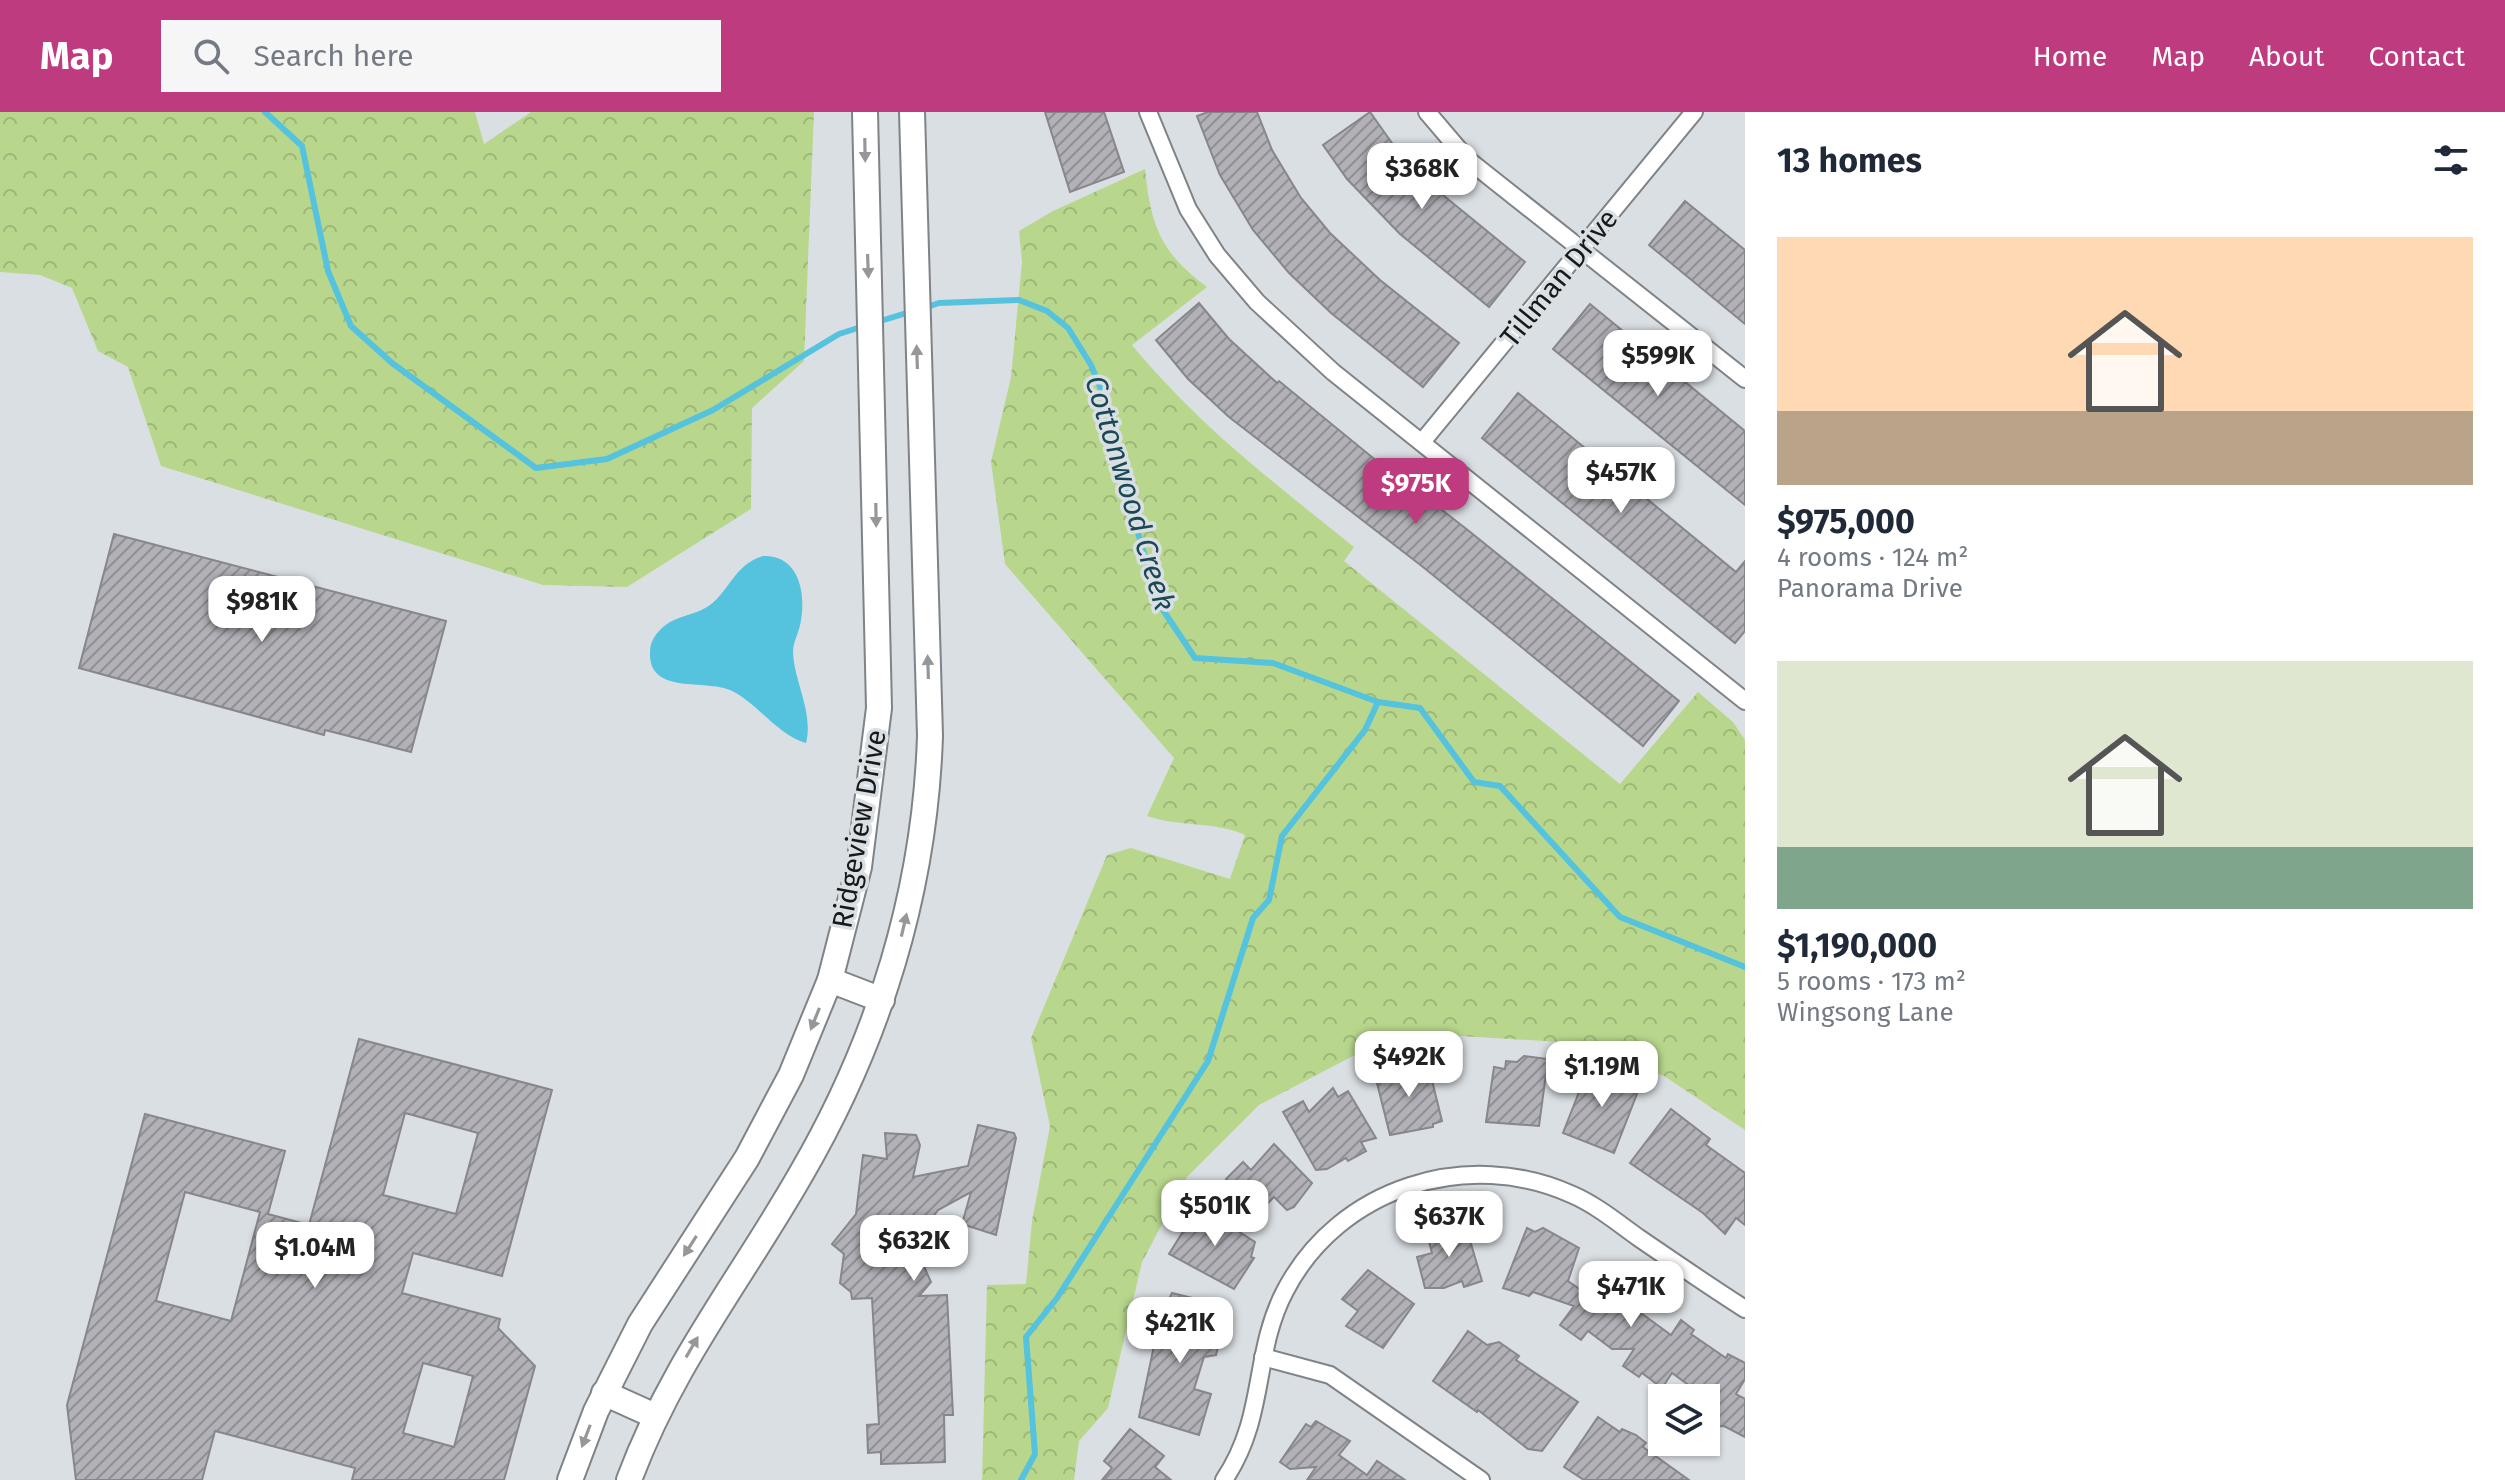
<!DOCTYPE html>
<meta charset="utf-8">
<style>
:root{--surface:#fff;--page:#f6f6f7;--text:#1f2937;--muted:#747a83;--accent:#bf3b7f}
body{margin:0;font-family:"Fira Sans",sans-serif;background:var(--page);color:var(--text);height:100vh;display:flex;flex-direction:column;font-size:30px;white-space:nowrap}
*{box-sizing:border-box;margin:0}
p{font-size:26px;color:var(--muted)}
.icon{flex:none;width:44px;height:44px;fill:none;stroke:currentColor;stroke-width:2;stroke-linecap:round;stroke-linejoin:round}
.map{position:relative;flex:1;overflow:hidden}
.drawer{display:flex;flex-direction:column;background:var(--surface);width:760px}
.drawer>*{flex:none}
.tools{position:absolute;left:1648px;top:1272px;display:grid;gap:16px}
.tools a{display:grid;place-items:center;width:72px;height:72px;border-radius:0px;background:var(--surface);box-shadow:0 2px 6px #0004;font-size:40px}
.price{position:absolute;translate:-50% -68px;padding:0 18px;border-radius:16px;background:#fff;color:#222;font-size:26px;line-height:52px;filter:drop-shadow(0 2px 4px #0008)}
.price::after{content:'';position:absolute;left:50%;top:48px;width:24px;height:18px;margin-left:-12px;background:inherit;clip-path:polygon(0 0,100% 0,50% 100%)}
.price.active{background:var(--accent);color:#fff}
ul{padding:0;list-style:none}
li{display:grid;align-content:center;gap:16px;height:424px;padding:0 32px}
li span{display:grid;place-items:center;height:248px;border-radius:0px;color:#555}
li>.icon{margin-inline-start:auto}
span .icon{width:144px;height:144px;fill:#fffc;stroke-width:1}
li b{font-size:34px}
h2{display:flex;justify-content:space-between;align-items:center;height:96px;padding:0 32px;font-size:34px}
header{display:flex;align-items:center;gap:48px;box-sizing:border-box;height:112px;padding:0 40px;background:var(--accent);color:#fff}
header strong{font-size:38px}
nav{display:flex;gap:44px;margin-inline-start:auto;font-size:28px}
.search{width:560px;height:72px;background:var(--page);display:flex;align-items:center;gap:20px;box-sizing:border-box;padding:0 28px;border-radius:0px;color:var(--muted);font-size:30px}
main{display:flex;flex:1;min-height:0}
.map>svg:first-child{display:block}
.forest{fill:url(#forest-crowns)}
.water{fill:#55c2de}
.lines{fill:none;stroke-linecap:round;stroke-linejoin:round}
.stream{stroke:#55c2de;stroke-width:6}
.building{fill:url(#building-hatch);stroke:#87868c;stroke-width:2;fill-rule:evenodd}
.street-casing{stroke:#7f8387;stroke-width:20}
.secondary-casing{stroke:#7f8387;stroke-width:28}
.street{stroke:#fff;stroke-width:16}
.secondary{stroke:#fff;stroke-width:24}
.oneway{fill:#969798}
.labels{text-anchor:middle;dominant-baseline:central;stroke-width:7;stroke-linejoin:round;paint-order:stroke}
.street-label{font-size:28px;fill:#161819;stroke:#dadfe3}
.water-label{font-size:30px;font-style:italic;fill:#1a4956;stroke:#dadfe3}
</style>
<header>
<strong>Map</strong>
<div class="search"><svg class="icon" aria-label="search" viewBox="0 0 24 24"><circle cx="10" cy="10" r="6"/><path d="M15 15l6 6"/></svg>Search here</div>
<nav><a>Home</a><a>Map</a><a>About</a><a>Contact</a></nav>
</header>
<main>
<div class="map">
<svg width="1745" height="1368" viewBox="0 0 1745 1368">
<defs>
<pattern id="forest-crowns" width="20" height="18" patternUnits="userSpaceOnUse" patternTransform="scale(2)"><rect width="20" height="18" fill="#b8d78d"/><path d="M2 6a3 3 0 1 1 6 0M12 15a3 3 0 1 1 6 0" fill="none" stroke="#9db879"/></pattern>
<pattern id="building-hatch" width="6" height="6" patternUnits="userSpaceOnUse" patternTransform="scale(2)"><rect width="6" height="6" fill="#b2b1b7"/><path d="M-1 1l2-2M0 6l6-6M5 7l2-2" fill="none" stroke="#908f94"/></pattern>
</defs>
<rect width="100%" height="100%" fill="#dadfe3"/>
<g class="forest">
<polygon points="0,0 475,0 484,32 531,0 814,0 804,249 752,296 751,397 627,475 543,473 161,354 128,255 98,239 72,176 40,163 0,160"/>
<path d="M1145 57C1151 114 1160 140 1207 175L1132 233C1200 315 1272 369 1354 435L1344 449 1620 672 1698 580 1733 610 1745 628V1018L1664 964 1577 931 1427 922 1353 944 1259 993 1187 1065 1142 1150 1108 1296 1079 1329 1074 1368H982L987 1173 1026 1172 1032 1109 1050 1014 1031 926 1107 743 1131 736 1230 767 1245 723C1214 709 1179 715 1147 704L1174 646 1005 452 991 350 1011 265 1022 150 1019 119 1053 99Z"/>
</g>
<path class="water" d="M763 444C798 443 806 479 801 508 800 518 794 528 793 538 793 568 814 600 806 631 778 624 757 590 730 578 705 567 648 583 650 540 650 527 659 517 670 510 682 503 698 502 710 493 731 477 734 453 763 444Z"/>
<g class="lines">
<g class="stream">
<polyline points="265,0 302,34 328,159 351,214 392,251 536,356 607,347 713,298 839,222 864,214"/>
<polyline points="924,196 939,191 1019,188 1047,199 1068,216 1091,253 1113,306 1120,360 1159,492 1195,546 1273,551 1378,590 1420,596 1474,670 1500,674 1620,805 1745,855"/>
<polyline points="874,211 913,199"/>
<polyline points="1021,1368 1035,1342 1026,1225 1057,1186 1208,949 1253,806 1269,788 1282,724 1365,618 1378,590"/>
</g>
</g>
<g class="building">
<polygon points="1045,0 1104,0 1124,60 1070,80"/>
<polygon points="1208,0 1257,0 1272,38 1301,86 1330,121 1380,168 1459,231 1423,275 1331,201 1289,161 1253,118 1220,63 1197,4"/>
<polygon points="1370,0 1404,48 1406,46 1438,79 1525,150 1489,195 1400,122 1347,67 1323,33"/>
<polygon points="1685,89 1745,138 1745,212 1649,133"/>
<polygon points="1199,191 1229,227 1277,271 1279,269 1422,386 1424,384 1469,419 1679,589 1643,634 1423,455 1229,305 1188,267 1156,228"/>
<polygon points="1590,192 1745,319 1745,393 1553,237"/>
<polygon points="1518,281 1736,460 1745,449 1745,519 1735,531 1482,326"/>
<polygon points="114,422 446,509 411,640 325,618 324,623 79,556"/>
<path d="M359 927 552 978 502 1164 413 1141 402 1181 500 1207 498 1216 535 1254 504 1368H352L355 1356 215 1319 202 1368H76L67 1293 145 1002 285 1039 268 1102 309 1113ZM405 1001 478 1021 456 1102 383 1083ZM185 1080 260 1100 231 1209 156 1189ZM423 1251 473 1264 454 1335 403 1321Z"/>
<polygon points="1524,944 1548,947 1539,1014 1486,1010 1494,955 1505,957 1506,949 1517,950"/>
<polygon points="1427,948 1442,1009 1433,1012 1433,1015 1390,1023 1376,967"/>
<polygon points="1590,952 1618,960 1616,965 1640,974 1614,1041 1563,1021"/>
<polygon points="1333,976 1338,985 1348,979 1376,1026 1361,1030 1366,1039 1348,1049 1346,1046 1327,1057 1316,1058 1283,1000 1303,989 1309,1000"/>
<polygon points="1671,997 1710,1027 1706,1033 1745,1061 1745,1113 1736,1106 1725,1122 1703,1101 1630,1051"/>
<polygon points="978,1013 1014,1021 1016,1026 996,1123 962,1112 971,1080 938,1098 925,1116 919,1130 921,1148 931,1170 919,1184 947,1183 953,1303 944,1303 945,1350 881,1352 881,1340 868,1341 867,1313 879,1312 872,1186 852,1187 851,1180 840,1171 844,1142 832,1132 856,1102 863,1043 887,1047 885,1021 916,1023 920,1033 913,1065 968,1054"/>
<polygon points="1274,1032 1312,1071 1294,1095 1287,1098 1274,1085 1259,1100 1226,1067 1243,1050 1251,1058"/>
<polygon points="1199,1094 1255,1130 1251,1145 1254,1146 1234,1177 1169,1142"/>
<polygon points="1455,1112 1457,1118 1466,1115 1482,1169 1464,1175 1462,1169 1444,1176 1425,1176 1417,1145 1432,1141 1426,1118"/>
<polygon points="1527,1116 1535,1120 1543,1116 1579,1136 1568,1169 1591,1185 1598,1176 1605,1181 1617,1163 1644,1189 1639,1196 1643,1199 1641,1201 1671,1223 1681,1208 1694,1218 1691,1222 1726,1246 1728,1242 1745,1251 1745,1267 1736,1282 1745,1287 1745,1325 1724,1314 1712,1315 1706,1304 1706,1286 1695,1286 1698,1280 1672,1261 1662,1276 1642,1261 1639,1265 1623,1254 1634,1237 1612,1237 1588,1219 1581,1228 1560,1213 1574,1194 1533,1180 1529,1184 1503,1176"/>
<polygon points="1368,1158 1414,1192 1383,1236 1346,1214 1358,1199 1342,1187"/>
<polygon points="1172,1181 1205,1189 1205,1205 1224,1210 1216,1243 1204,1245 1194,1277 1211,1282 1199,1323 1139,1305 1160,1205"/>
<polygon points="1468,1219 1487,1233 1499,1230 1519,1244 1516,1248 1578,1290 1542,1339 1528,1337 1478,1298 1477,1300 1433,1269"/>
<polygon points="1598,1305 1620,1320 1622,1317 1636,1323 1646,1331 1643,1335 1689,1368 1584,1368 1564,1355"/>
<polygon points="1316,1309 1350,1329 1339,1343 1367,1363 1377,1349 1405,1368 1307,1368 1316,1355 1290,1357 1280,1350 1306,1312 1311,1315"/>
<polygon points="1130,1317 1164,1344 1155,1355 1171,1368 1102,1368 1112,1356 1104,1349"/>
</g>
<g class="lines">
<defs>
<g id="street">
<polyline points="1148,0 1188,97 1217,143 1257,190 1333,260 1745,589"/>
<polyline points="1427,0 1467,47 1745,267"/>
<polyline points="1422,330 1694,0"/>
<polyline points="1263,1245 1330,1263 1481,1368"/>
<path d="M1224 1368C1267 1304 1252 1242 1285 1179 1339 1075 1468 1035 1573 1083 1596 1093 1618 1111 1639 1126 1674 1150 1709 1174 1745 1197"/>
</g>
<g id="secondary">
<polyline points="830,868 882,888"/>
<polyline points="604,1281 655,1304"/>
<polyline points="570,1368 596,1299 640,1212 747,1046 791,963 830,868 859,755 879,596 865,0"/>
<path d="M629 1368C672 1252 741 1167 801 1062 879 928 925 779 930 624L912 0"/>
</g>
</defs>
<use href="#street" class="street-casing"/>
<use href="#secondary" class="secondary-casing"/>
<use href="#street" class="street"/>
<use href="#secondary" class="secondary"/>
</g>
<defs><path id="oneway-solid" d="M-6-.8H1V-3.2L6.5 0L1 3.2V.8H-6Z" transform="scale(2)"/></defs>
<g class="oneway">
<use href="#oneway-solid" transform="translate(865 38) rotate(89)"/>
<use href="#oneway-solid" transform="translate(868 154) rotate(88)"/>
<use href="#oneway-solid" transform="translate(917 245) rotate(-92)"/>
<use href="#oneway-solid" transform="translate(876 403) rotate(89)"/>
<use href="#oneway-solid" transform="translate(928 555) rotate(-92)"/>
<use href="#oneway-solid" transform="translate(904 813) rotate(-77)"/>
<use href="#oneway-solid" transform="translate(815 907) rotate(112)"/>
<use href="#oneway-solid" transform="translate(690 1134) rotate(123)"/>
<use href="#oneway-solid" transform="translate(692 1235) rotate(-60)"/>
<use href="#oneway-solid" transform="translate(586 1324) rotate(111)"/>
</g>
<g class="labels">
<g class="street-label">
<text transform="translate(1559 166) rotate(-51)">Tillman Drive</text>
<text transform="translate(859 717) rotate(-80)">Ridgeview Drive</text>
</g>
<g class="water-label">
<text transform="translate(1130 381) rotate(73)">Cottonwood Creek</text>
</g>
</g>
</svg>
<div class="tools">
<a><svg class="icon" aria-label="layers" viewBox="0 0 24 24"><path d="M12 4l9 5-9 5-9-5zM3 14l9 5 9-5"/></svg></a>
</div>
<b class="price" style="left:1422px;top:99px">$368K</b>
<b class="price" style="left:1658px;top:286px">$599K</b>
<b class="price" style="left:1621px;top:403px">$457K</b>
<b class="price active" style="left:1416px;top:414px">$975K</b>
<b class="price" style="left:262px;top:532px">$981K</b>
<b class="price" style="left:1409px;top:987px">$492K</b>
<b class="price" style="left:1602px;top:997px">$1.19M</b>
<b class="price" style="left:1215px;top:1136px">$501K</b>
<b class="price" style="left:1449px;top:1147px">$637K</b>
<b class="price" style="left:914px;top:1171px">$632K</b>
<b class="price" style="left:315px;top:1178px">$1.04M</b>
<b class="price" style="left:1631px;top:1217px">$471K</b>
<b class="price" style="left:1180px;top:1253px">$421K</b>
</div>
<section class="drawer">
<h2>13 homes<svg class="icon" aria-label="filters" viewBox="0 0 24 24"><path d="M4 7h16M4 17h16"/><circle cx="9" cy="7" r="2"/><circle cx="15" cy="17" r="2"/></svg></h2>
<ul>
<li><span style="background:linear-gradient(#ffd9b3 70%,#b9a48a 0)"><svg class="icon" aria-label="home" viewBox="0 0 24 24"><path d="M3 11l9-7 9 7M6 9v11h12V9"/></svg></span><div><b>$975,000</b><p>4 rooms · 124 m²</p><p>Panorama Drive</p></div></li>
<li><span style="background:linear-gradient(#dfe7d0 75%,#7fa58c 0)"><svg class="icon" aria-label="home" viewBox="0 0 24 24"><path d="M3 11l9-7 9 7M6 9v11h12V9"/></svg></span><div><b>$1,190,000</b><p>5 rooms · 173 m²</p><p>Wingsong Lane</p></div></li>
</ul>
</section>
</main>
